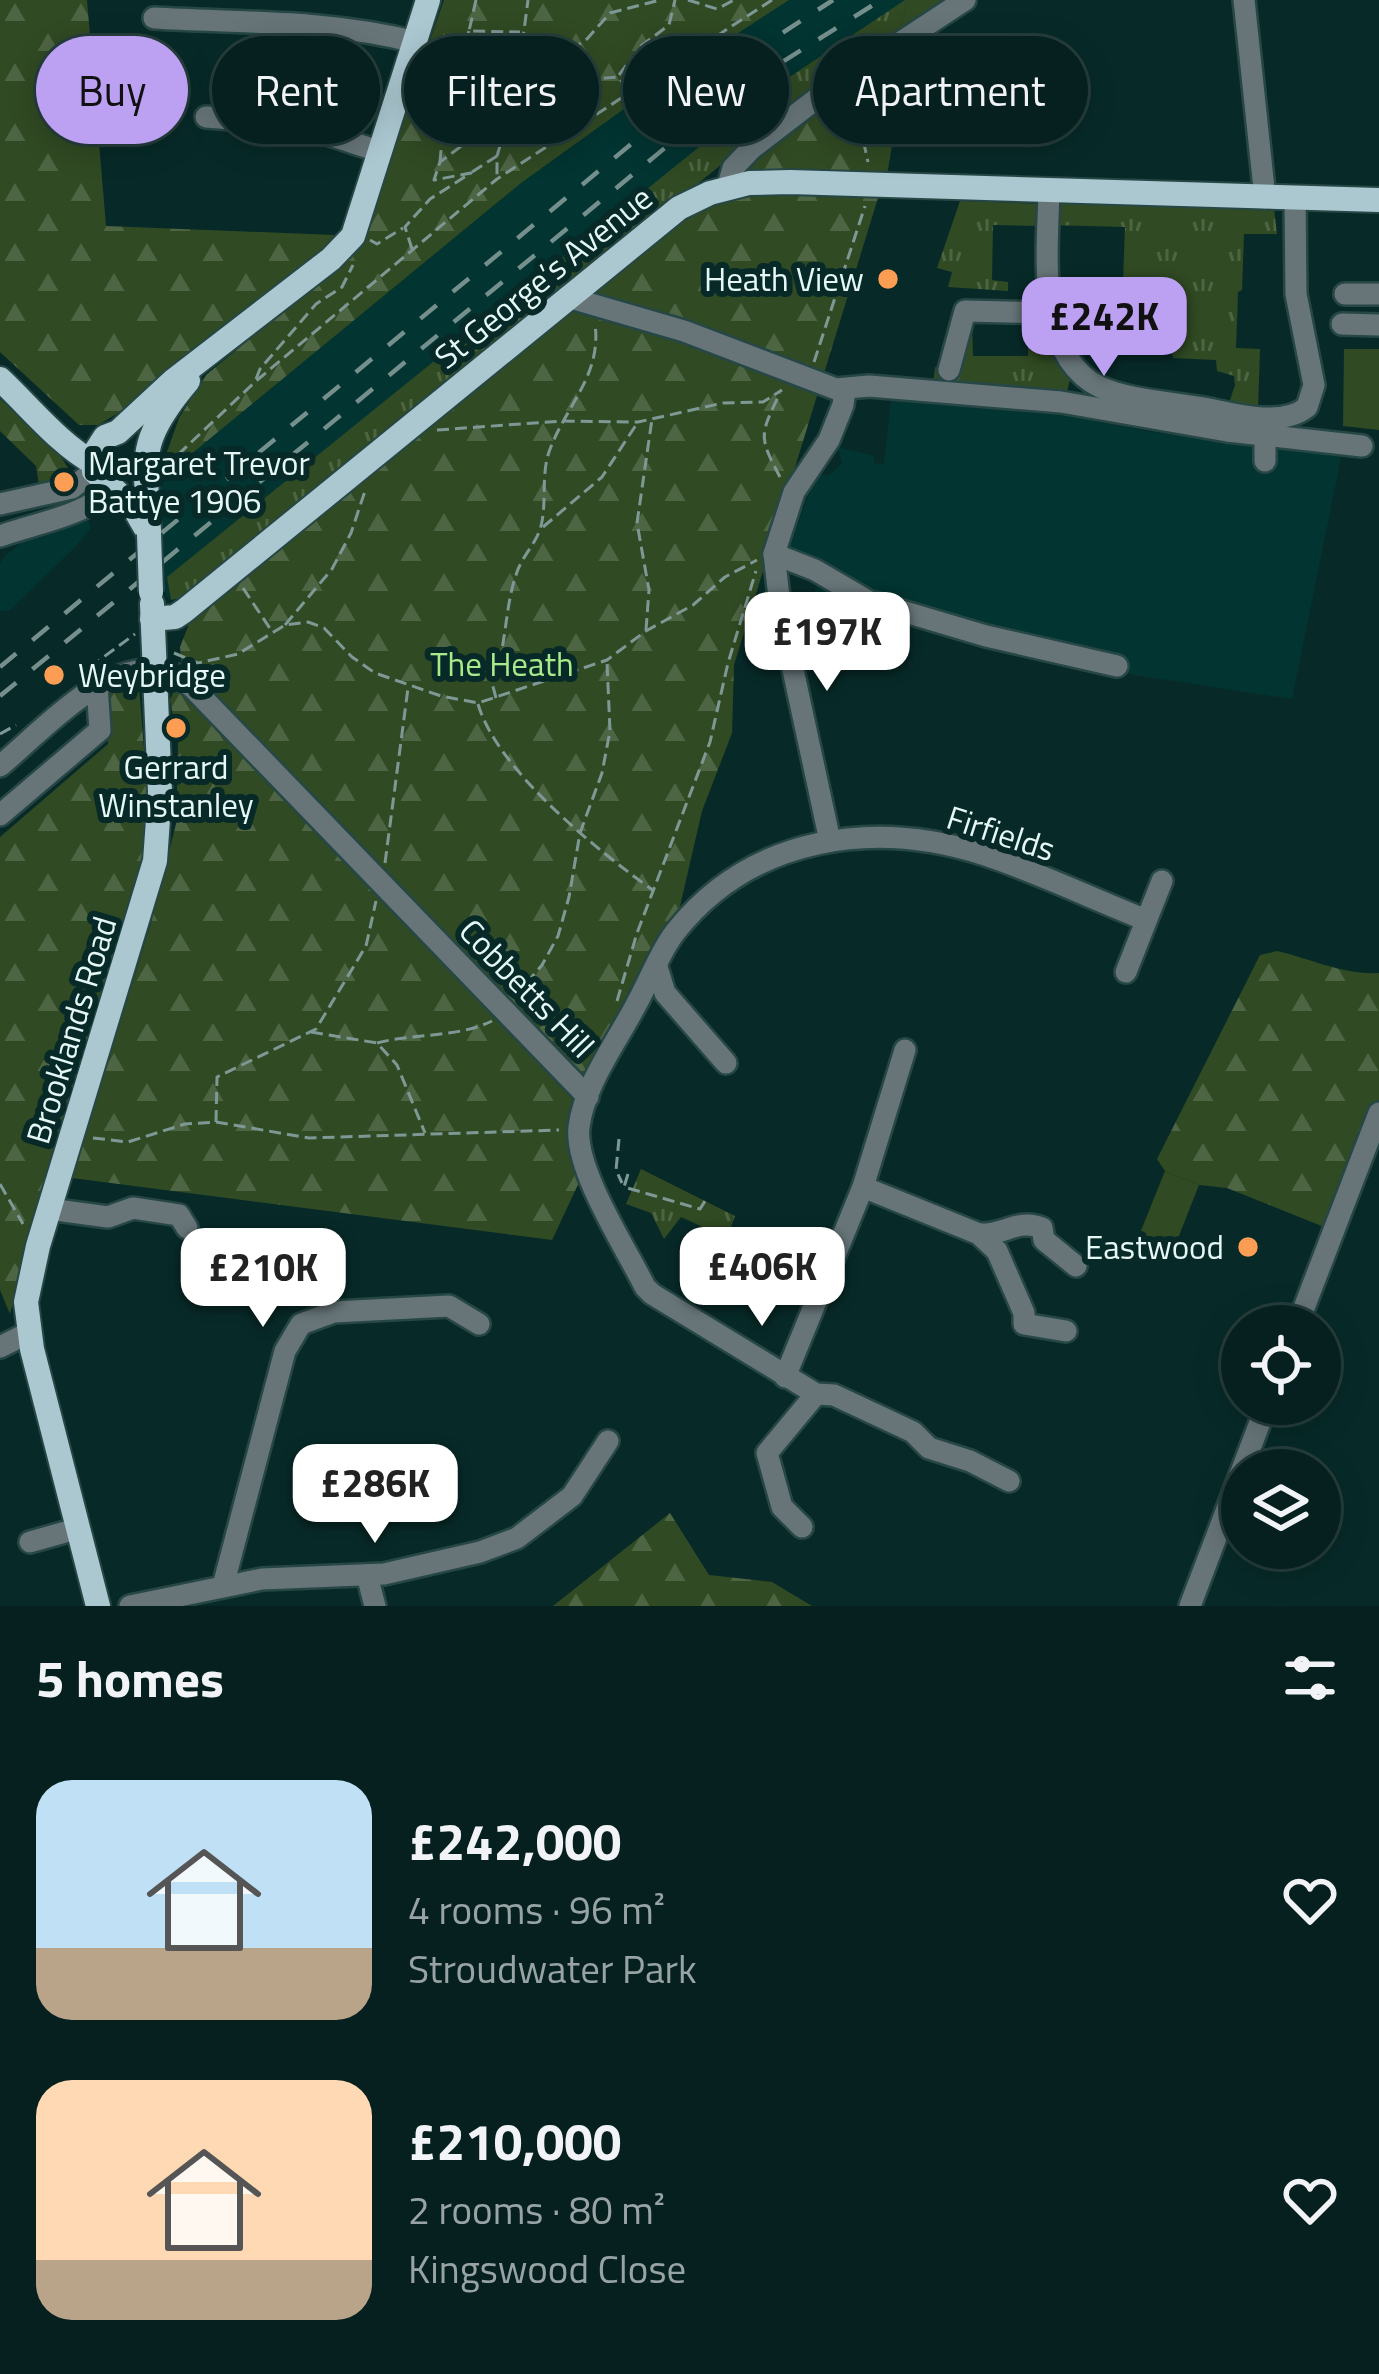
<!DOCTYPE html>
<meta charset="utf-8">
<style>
:root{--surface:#05201e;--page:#132d2b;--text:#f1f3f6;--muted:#97a3a4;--line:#263e3c;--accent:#bca0f2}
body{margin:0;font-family:"Titillium Web",sans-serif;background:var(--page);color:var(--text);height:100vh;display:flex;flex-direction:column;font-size:45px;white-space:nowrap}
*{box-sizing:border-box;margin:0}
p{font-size:39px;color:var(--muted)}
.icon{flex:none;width:66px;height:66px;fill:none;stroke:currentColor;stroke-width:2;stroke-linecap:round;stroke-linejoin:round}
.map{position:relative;height:1606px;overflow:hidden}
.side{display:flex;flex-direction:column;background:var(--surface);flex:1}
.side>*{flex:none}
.guide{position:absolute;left:36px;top:36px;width:1308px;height:108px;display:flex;gap:24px}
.fabs{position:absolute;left:1221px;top:1305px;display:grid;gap:24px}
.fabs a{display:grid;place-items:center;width:120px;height:120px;border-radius:50%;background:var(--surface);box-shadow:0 6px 30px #0003,0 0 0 3px var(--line);font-size:60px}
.price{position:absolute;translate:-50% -102px;padding:0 27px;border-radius:24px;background:#fff;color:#222;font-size:39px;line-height:78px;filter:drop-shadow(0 3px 6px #0008)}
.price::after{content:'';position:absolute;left:50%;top:72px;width:36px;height:27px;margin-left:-18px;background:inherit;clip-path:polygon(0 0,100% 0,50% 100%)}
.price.current{background:var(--accent);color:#111}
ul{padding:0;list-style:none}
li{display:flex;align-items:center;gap:36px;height:300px;padding:0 36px}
li span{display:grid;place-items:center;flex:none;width:336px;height:240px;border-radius:36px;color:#555}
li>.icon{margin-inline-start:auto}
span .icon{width:144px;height:144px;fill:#fffc;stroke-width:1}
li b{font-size:51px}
h2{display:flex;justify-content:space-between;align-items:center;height:144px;padding:0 36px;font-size:51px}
.pill{padding:0 42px;border-radius:54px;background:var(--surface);box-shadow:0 6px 30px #0003,0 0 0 3px var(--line);font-size:42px;line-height:108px}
.pill.current{background:var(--accent);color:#111}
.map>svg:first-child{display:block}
.built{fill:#023431}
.grass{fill:url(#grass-tufts)}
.forest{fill:url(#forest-firs)}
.pitch{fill:#304a23}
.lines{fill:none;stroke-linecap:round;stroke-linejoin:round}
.minor-casing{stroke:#264745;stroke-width:26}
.major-casing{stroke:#264745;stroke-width:28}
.path{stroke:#7e9896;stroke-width:3;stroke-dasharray:12 6;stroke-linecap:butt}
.minor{stroke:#677579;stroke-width:21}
.major{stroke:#abc7d0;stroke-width:24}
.rail{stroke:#758f8d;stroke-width:4.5;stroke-dasharray:21 21;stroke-linecap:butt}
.major-bridge-casing{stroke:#264745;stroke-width:28;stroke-linecap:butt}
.major-bridge{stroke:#abc7d0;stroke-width:24}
.poi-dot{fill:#fc9d54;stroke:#072a28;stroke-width:4.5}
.labels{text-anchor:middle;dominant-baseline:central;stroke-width:12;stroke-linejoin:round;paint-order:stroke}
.street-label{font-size:33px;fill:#e6f8f6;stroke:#072a28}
.poi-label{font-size:33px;fill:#e6f8f6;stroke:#072a28;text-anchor:end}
.park-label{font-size:33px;fill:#a9ea8b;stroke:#072a28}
</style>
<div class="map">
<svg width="1379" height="1606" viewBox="0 0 1379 1606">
<defs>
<pattern id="grass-tufts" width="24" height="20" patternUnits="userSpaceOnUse" patternTransform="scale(3)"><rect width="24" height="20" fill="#304a23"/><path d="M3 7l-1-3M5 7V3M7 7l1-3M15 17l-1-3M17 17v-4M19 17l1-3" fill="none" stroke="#4e6544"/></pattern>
<pattern id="forest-firs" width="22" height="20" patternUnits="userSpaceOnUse" patternTransform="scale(3)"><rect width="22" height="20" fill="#304a23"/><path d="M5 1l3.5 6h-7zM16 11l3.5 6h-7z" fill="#4e6544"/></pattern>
</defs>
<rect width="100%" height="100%" fill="#072a28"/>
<g class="built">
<polygon points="789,0 908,0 780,117 189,596 171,600 166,597 156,483 521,183 649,91"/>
<polygon points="891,399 1067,416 1151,432 1256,445 1255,458 1275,463 1278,446 1342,453 1292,699 1135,675 815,592 825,560 789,547 817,473 828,476 842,464 838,447 874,456 874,463 884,464"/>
<polygon points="88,520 91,528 75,547 9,611 0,611 0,563 6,555 26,539"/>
</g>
<g class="grass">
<polygon points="905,0 908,0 897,37 780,117 189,596 171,600 167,577 767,92"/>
<polygon points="960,201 1043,204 1041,226 993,225 992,280 1008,282 1008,291 948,287 952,272 937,268"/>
<polygon points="1049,201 1274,209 1277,234 1244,234 1242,290 1238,292 1236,348 1260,349 1258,408 1229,403 1235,385 1234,376 1217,371 1216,360 1173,358 1172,350 1117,349 1117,286 1123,283 1125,227 1049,225"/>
<polygon points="972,322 973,356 1028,356 1028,323 1044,324 1071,376 1066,395 933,386 935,367 948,370"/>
<polygon points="641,1169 735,1216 727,1238 681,1217 664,1239 651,1213 626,1204"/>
</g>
<g class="forest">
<polygon points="0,0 87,0 106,226 334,235 330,248 125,409 98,425 79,425 0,352"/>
<polygon points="444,0 789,0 649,91 521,183 156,483 179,418 206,375 345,260 366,226"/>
<path d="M908 0H952C900 33 898 119 887 176L735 171 892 53Z"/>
<polygon points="758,192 878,198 734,665 732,733 702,811 678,915 587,1084 182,669 180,647 191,619 690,215 728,198"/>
<polygon points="0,399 58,452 68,468 66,478 39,485 36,466 0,431"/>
<polygon points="132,683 139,687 149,811 141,870 50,1167 10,1314 0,1290 0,837 108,744 106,690"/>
<polygon points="175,688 181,688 585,1099 583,1174 552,1240 72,1178 151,923 176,824 178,743 170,700"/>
<path d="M1277 951C1312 959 1343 975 1379 973V1118L1334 1231 1227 1188 1199 1185 1165 1171 1157 1159 1260 955Z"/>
<polygon points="670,1513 709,1575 772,1582 812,1606 553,1606"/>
</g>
<g class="pitch">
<polygon points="1344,349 1379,349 1379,430 1343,426"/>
<polygon points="1165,1171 1199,1185 1171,1256 1136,1243"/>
</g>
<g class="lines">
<defs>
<g id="minor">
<polyline points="1244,0 1265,198"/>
<path d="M154 18C241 23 330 20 415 42"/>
<polyline points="206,117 296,124 381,152"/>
<polyline points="727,189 733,168 751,149 828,90 965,0"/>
<path d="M1049 190C1048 248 1034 355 1100 387 1130 401 1175 402 1209 409 1237 415 1283 427 1307 407L1314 385 1296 294 1295 199"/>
<polyline points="1345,294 1379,294"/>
<polyline points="567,297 684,331 836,389 869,386 1061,402 1227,431 1362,446"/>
<polyline points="1342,324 1379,325"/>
<polyline points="949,370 965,311 1050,313"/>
<polyline points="1265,461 1265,435"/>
<polyline points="0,504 72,488 94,471"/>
<path d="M0 536C37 523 83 516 113 489"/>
<polyline points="774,554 815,570 868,601 986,636 1117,666"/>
<polyline points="153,674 174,674 192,687 588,1097"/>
<path d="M0 766C41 732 98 667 153 670"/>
<polyline points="0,815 100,730 97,685"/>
<polyline points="830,841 781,614 774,554 794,492 829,440 843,405 845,389"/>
<polyline points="657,967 665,993 726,1063"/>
<polyline points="1126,972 1162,881"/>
<polyline points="863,1187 979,1234 997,1251 1024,1313 1024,1324 1066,1331"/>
<polyline points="49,1209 108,1217 133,1208 179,1215 187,1228"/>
<path d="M979 1234C1003 1236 1018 1218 1042 1228L1044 1240 1076 1266"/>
<polyline points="1297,1326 1379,1113"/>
<polyline points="0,1347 30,1332"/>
<polyline points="785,1377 863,1187 905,1050"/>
<path d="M1009 1481 970 1461 929 1448 913 1432 834 1395 816 1394 652 1294 645 1287C626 1248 574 1169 579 1127 584 1085 618 1040 637 1003 650 980 660 951 676 931 752 836 874 819 985 855 1039 873 1093 899 1146 920"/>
<polyline points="802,1527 782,1507 767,1453 816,1394"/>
<polyline points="30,1542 76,1529"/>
<polyline points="367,1575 375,1606"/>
<polyline points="223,1586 285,1351 301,1324 334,1312 449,1306 479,1324"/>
<polyline points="130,1606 262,1579 384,1574 480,1552 517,1538 572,1496 608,1441"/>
<polyline points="1190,1606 1267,1404"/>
</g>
<g id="major">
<path d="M0 379C28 405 61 446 94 463"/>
<path d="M149 530C145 457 137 441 188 381"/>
<polyline points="149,534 134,508 94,471 96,451 105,437 118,432 173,381 331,259 353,236 428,0"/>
<polyline points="152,619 175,617 184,611 679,208 710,193 749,183 790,182 1379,200"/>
<polyline points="98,1606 32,1349 26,1302 38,1246 155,861 160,792 152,604"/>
</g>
</defs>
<use href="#minor" class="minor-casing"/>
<use href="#major" class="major-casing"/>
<g class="path">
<polyline points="476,0 469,31 520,32"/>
<polyline points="688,0 717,9 734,0"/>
<polyline points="541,70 587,39 610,13 660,0"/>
<polyline points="619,75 641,46 669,25 675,0"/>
<polyline points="532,85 618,77 629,91"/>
<polyline points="864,88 859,121 868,162"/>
<polyline points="497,156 511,109 520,61"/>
<polyline points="440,162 446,94 469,31"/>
<polyline points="472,172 497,156 497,177"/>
<polyline points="370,240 377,244 403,228"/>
<polyline points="412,249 405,227 430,199 471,173 434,180 440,162 511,109 540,71 520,61 528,0"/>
<polyline points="814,362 865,206"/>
<polyline points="256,379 260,369 316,304 342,287 353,265"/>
<polyline points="437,430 562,421 638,422 723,403 763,402 782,390"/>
<polyline points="165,467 256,381 497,179 772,0"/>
<path d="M780 477C758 436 760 435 780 393"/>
<polyline points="543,527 602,477 636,425"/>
<polyline points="243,588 271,630"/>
<polyline points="285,625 332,569 351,533 365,491"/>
<polyline points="646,630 649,590 637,523 652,419"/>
<polyline points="174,653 198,663 238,654 285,625 308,622 324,628 352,657 375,673 441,696 478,703 607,660 646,631 693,605 725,577 757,560"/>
<polyline points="90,667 135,634"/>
<path d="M496 698 492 683C507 649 504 610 516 575 521 557 537 543 541 526 547 502 541 475 549 452 565 406 602 376 595 324"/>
<path d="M478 704C497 770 598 851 654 891"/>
<polyline points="0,734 16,725"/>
<polyline points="385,863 408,688"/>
<polyline points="515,997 542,965 558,936 569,897 580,833 602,773 610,731 607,662"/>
<polyline points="617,1001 637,933 710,742 728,663 756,571"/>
<polyline points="311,1032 377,1043 397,1065 425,1133"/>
<path d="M377 1043C415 1033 457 1038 492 1021"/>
<polyline points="216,1122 217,1077 316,1029 366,946 376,901"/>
<polyline points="93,1138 128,1142 185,1124 216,1122 309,1138 559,1130"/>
<polyline points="619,1139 616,1170 622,1183"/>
<polyline points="628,1174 624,1187 700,1209 705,1201"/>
<polyline points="0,1184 23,1224"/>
</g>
<use href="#minor" class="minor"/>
<use href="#major" class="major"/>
<g class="rail">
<polyline points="0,667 665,116 744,58 833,0"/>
<polyline points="0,696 677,138 760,76 881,0"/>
</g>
<defs>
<polyline id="major-bridge" points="149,534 151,592"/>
</defs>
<use href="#major-bridge" class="major-bridge-casing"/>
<use href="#major-bridge" class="major-bridge"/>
</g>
<g class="poi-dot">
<circle cx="888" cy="279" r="12"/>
<circle cx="64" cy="482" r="12"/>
<circle cx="54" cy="675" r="12"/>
<circle cx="176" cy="728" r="12"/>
<circle cx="1248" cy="1247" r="12"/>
</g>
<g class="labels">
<g class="street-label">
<text transform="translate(543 277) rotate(-39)">St George’s Avenue</text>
<text transform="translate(1001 833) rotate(18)">Firfields</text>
<text transform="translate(527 988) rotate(46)">Cobbetts Hill</text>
<text transform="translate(71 1030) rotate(-73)">Brooklands Road</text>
</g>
<g class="poi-label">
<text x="864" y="279">Heath View</text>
<text x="88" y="463" text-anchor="start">Margaret Trevor<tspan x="88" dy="38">Battye 1906</tspan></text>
<text x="78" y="675" text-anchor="start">Weybridge</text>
<text x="176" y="767" text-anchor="middle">Gerrard<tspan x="176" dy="38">Winstanley</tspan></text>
<text x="1224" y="1247">Eastwood</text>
</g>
<g class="park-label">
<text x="502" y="664">The Heath</text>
</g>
</g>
</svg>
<div class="fabs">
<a><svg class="icon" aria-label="locate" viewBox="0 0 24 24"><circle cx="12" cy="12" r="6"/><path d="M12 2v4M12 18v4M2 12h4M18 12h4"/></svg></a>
<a><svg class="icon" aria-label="layers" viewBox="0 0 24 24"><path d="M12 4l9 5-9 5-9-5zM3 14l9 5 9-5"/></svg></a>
</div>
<b class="price current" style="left:1104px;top:379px">£242K</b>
<b class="price" style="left:827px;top:694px">£197K</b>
<b class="price" style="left:762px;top:1329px">£406K</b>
<b class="price" style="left:263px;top:1330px">£210K</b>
<b class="price" style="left:375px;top:1546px">£286K</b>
<div class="guide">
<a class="pill current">Buy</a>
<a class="pill">Rent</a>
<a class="pill">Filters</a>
<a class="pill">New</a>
<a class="pill">Apartment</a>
</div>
</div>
<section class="side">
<h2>5 homes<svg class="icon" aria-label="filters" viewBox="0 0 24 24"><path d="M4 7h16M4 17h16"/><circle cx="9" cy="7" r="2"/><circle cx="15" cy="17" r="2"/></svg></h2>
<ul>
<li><span style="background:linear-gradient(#bfe0f5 70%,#b9a48a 0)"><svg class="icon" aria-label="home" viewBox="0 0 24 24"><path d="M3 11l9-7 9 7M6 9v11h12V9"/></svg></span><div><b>£242,000</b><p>4 rooms · 96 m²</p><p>Stroudwater Park</p></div><svg class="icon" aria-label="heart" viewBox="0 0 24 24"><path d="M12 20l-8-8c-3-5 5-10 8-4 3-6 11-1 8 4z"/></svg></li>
<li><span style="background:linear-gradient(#ffd9b3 75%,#b9a48a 0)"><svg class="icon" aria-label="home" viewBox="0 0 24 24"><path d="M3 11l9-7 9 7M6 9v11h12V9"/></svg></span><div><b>£210,000</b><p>2 rooms · 80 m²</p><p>Kingswood Close</p></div><svg class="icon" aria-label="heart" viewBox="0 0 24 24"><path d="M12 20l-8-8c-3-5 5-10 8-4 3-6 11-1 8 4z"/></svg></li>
</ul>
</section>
